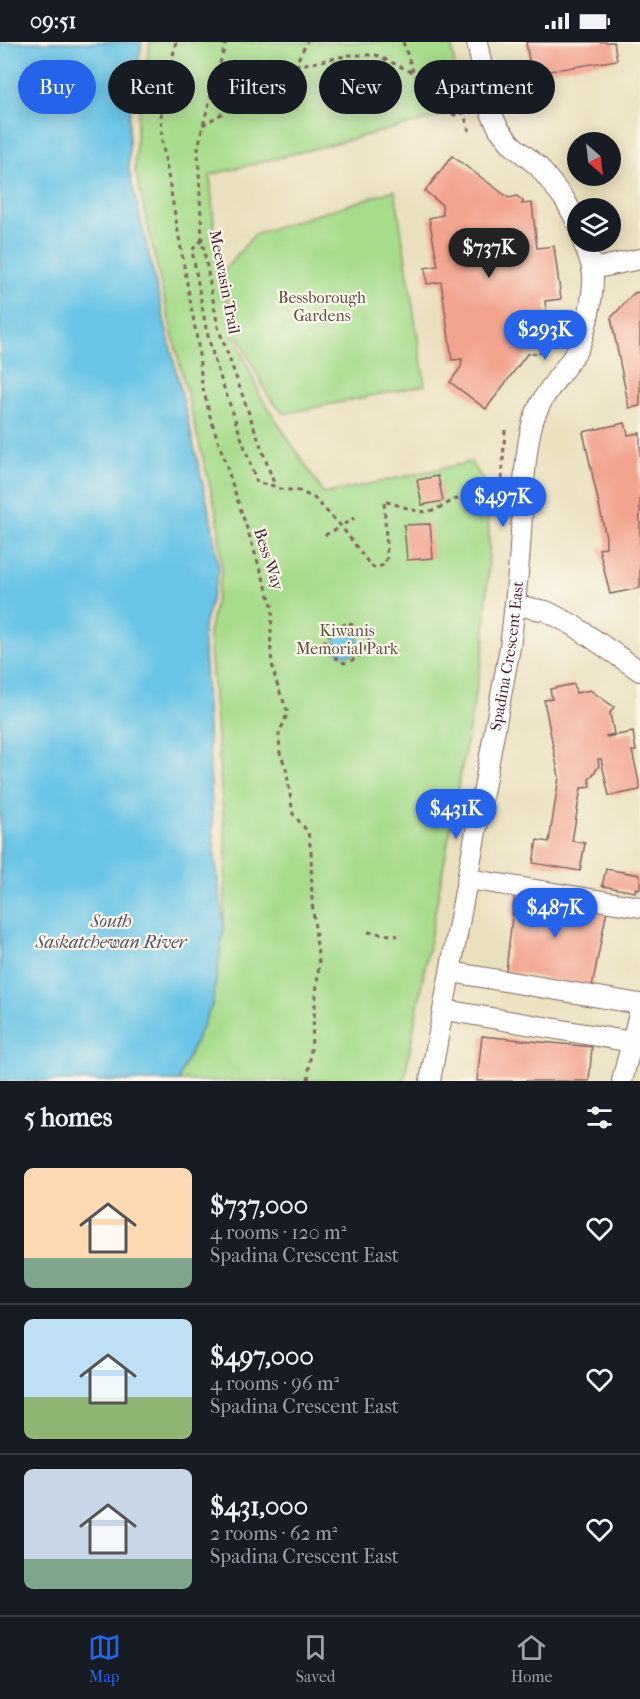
<!DOCTYPE html>
<meta charset="utf-8">
<style>
:root{--surface:#171b24;--page:#20242c;--text:#f1f3f6;--muted:#9ea1a6;--line:#363941;--accent:#2563eb}
body{margin:0;font-family:"IM FELL French Canon",serif;background:var(--page);color:var(--text);height:100vh;display:flex;flex-direction:column;font-size:22px;white-space:nowrap}
*{box-sizing:border-box;margin:0}
p{font-size:20px;color:var(--muted)}
.icon{flex:none;width:33px;height:33px;fill:none;stroke:currentColor;stroke-width:2;stroke-linecap:round;stroke-linejoin:round}
.map{position:relative;height:1039px;overflow:hidden}
.details{display:flex;flex-direction:column;background:var(--surface);flex:1}
.details>*{flex:none}
.guide{position:absolute;left:18px;top:18px;width:604px;height:54px;display:flex;gap:12px}
.needle{width:39px;rotate:152deg}
.fabs{position:absolute;left:567px;top:90px;display:grid;gap:12px}
.fabs a{display:grid;place-items:center;width:54px;height:54px;border-radius:50%;background:var(--surface);box-shadow:0 3px 15px #0003;font-size:30px}
.price{position:absolute;translate:-50% -51px;padding:0 14px;border-radius:21px;background:var(--accent);color:#fff;font-size:20px;line-height:39px;filter:drop-shadow(0 2px 3px #0008)}
.price::after{content:'';position:absolute;left:50%;top:36px;width:18px;height:14px;margin-left:-9px;background:inherit;clip-path:polygon(0 0,100% 0,50% 100%)}
.price.on{background:#222;color:#fff}
ul{padding:0;list-style:none}
li{display:flex;align-items:center;gap:18px;height:150px;padding:0 24px}
li+li{border-top:2px solid var(--line)}
li span{display:grid;place-items:center;flex:none;width:168px;height:120px;border-radius:9px;color:#555}
li>.icon{margin-inline-start:auto}
span .icon{width:72px;height:72px;fill:#fffc;stroke-width:1}
li b{font-size:26px}
h2{display:flex;justify-content:space-between;align-items:center;height:72px;padding:0 24px;font-size:26px}
.chip{padding:0 21px;border-radius:27px;background:var(--surface);box-shadow:0 3px 15px #0003;font-size:21px;line-height:54px}
.chip.on{background:var(--accent);color:#fff}
.status{display:flex;justify-content:space-between;align-items:center;height:42px;padding:0 30px;background:var(--surface);direction:ltr}
.status svg{height:16px;fill:currentColor}
.tab-bar{display:flex;justify-content:space-around;align-items:center;height:84px;border-top:2px solid var(--line);background:var(--surface);font-size:16px;color:var(--muted)}
.tab-bar a{display:grid;justify-items:center;gap:3px}
.tab-bar .on{color:var(--accent)}
.map>svg:first-child{display:block}
.green{fill:#a7dc8c;stroke:#787e5c;stroke-width:1.5}
.water{fill:#69c4e6;stroke:#5a7288;stroke-width:1.5}
.building{fill:#f3a48f}
.lines{fill:none;stroke-linecap:round;stroke-linejoin:round}
.minor-casing{stroke:#82635e;stroke-width:22}
.path{stroke:#82635e;stroke-width:3;stroke-dasharray:4.5 4.5;stroke-linecap:butt}
.minor{stroke:#fff;stroke-width:20}
.labels{text-anchor:middle;dominant-baseline:central;stroke-width:4.5;stroke-linejoin:round;paint-order:stroke}
.street-label{font-size:16px;fill:#4a1f2b;stroke:#fbf7ec}
.park-label{font-size:16px;fill:#614e43;stroke:#fbf7ec}
.water-label{font-size:18px;font-style:italic;fill:#535163;stroke:#fbf7ec}
</style>
<div class="status"><b>09:51</b><svg viewBox="0 0 49 12"><path d="M0 12V9h3v3zM5 12V6h3v6zM10 12V3h3v9zM15 12V0h3v12zM26 1h20v11H26zM47 4h2v5h-2z"/></svg></div>
<div class="map">
<svg width="640" height="1039" viewBox="0 0 640 1039">
<rect width="100%" height="100%" fill="#fbf7ec"/>
<filter id="ink" filterUnits="userSpaceOnUse"><feTurbulence type="fractalNoise" baseFrequency=".0167" numOctaves="2"/><feDisplacementMap in="SourceGraphic" scale="12" xChannelSelector="R" yChannelSelector="G"/><feConvolveMatrix kernelMatrix="1 2 1 2 8 2 1 2 1" color-interpolation-filters="sRGB"/></filter>
<filter id="wash" filterUnits="userSpaceOnUse"><feTurbulence type="fractalNoise" baseFrequency=".008" numOctaves="4" result="noise"/><feDisplacementMap in="SourceGraphic" scale="24" xChannelSelector="R" yChannelSelector="G"/><feGaussianBlur stdDeviation="1.35" result="paint"/><feColorMatrix in="noise" values="0 0 0 0 0 0 0 0 0 0 0 0 0 0 0 0 0 1.4 0 .05"/><feComposite in="paint" operator="in"/></filter>
<g filter="url(#wash)">
<rect width="100%" height="100%" fill="#ebe0be"/>
<g class="green">
<polygon points="150,0 451,0 462,69 210,133 218,232 235,295 261,355 324,452 471,420 488,445 489,512 484,605 404,1039 179,1039 181,1031 212,963 224,885 226,808 209,591 222,528 218,477 174,299 135,128 137,81"/>
<polygon points="395,148 425,343 283,372 267,352 238,293 222,231 255,192"/>
</g>
<g class="water">
<polygon points="0,0 142,0 129,75 129,128 211,477 219,528 203,588 214,806 224,885 212,963 181,1031 179,1039 0,1039"/>
<circle cx="347" cy="601" r="12"/>
</g>
<g id="blocks">
<g class="building">
<polygon points="526,0 614,0 617,18 531,32"/>
<polygon points="452,114 509,156 517,154 523,159 522,162 532,161 537,206 554,204 561,257 545,259 550,299 538,301 540,311 527,312 486,367 450,340 461,325 462,317 452,318 441,240 427,242 425,226 438,224 429,176 443,173 442,163 425,149"/>
<polygon points="640,250 640,364 629,366 611,276 634,251"/>
<polygon points="625,381 628,393 640,391 640,546 610,552 599,507 606,505 606,495 583,390"/>
<polygon points="438,434 443,459 422,463 417,438"/>
<polygon points="430,482 433,516 407,518 404,483"/>
<polygon points="574,642 576,651 590,648 614,665 610,671 614,692 606,694 607,695 633,690 636,709 632,709 640,744 640,748 609,754 601,717 598,717 599,724 589,738 591,745 581,746 572,799 585,801 580,829 533,821 537,798 549,800 559,735 544,658 552,657 550,647"/>
<polygon points="606,827 640,833 640,847 636,846 635,850 602,844"/>
<polygon points="515,849 607,868 592,945 506,929"/>
<polygon points="482,994 592,1005 589,1039 477,1039"/>
</g>
</g>
</g>
<g filter="url(#ink)">
<use href="#blocks" fill-opacity="0" stroke="#82635e" stroke-width="1.5"/>
<g class="lines">
<defs>
<g id="minor">
<polyline points="477,0 491,71 499,87 512,103 538,124 565,158 578,182"/>
<polyline points="592,227 640,217"/>
<polyline points="515,563 546,569 573,583 640,629"/>
<polyline points="468,837 640,865"/>
<polyline points="451,930 640,962"/>
<polyline points="445,968 632,1000"/>
<path id="s1" d="M430 1039 510 605C514 571 518 538 520 505 523 466 523 425 531 387 537 358 558 337 574 313 586 296 596 246 592 225 590 217 586 208 583 200"/>
<polyline points="622,1039 640,968"/>
</g>
</defs>
<use href="#minor" class="minor-casing"/>
<g class="path">
<path d="M176 0 161 68 162 99 198 303 202 342 210 374 273 566C268 611 270 629 288 670L279 692 280 711 286 726 293 772 308 790 311 809 312 860 319 921 308 1039"/>
<polyline points="226,0 203,83 198,107 202,198 218,285 275,444"/>
<polyline points="403,0 413,29"/>
<polyline points="295,23 313,21 349,13 376,13 414,31 454,73 464,71 469,89"/>
<polyline points="203,83 281,36 295,23 307,0"/>
<polyline points="202,198 192,208 206,286 214,317 257,441 275,444 281,447 299,449 314,456 341,484 370,523 375,526 384,523 387,515 384,459 420,470 435,468 456,457 489,459 501,450 505,388"/>
<polyline points="344,482 354,476"/>
<polyline points="325,493 337,487"/>
<path d="M349 581 370 593C365 611 362 616 344 621L320 606 334 586Z"/>
<polyline points="368,890 398,894"/>
</g>
<use href="#minor" class="minor"/>
</g>
</g>
<g class="labels">
<g class="street-label">
<text transform="translate(225 240) rotate(79)">Meewasin Trail</text>
<text transform="translate(269 517) rotate(72)">Bess Way</text>
<text stroke="none"><textPath href="#s1" startOffset="432">Spadina Crescent East</textPath></text>
</g>
<g class="park-label">
<text x="322" y="255">Bessborough<tspan x="322" dy="18">Gardens</tspan></text>
<text x="347" y="588">Kiwanis<tspan x="347" dy="18">Memorial Park</tspan></text>
</g>
<g class="water-label">
<text x="111" y="879">South<tspan x="111" dy="21">Saskatchewan River</tspan></text>
</g>
</g>
</svg>
<div class="fabs">
<a><svg class="needle" viewBox="-14 -14 28 28"><path d="M0-13l5 13h-10z" fill="#e53935"/><path d="M0 13l5-13h-10z" fill="#9ea1a6"/></svg></a>
<a><svg class="icon" aria-label="layers" viewBox="0 0 24 24"><path d="M12 4l9 5-9 5-9-5zM3 14l9 5 9-5"/></svg></a>
</div>
<b class="price on" style="left:489px;top:237px">$737K</b>
<b class="price" style="left:545px;top:319px">$293K</b>
<b class="price" style="left:503px;top:486px">$497K</b>
<b class="price" style="left:456px;top:798px">$431K</b>
<b class="price" style="left:555px;top:897px">$487K</b>
<div class="guide">
<a class="chip on">Buy</a>
<a class="chip">Rent</a>
<a class="chip">Filters</a>
<a class="chip">New</a>
<a class="chip">Apartment</a>
</div>
</div>
<section class="details">
<h2>5 homes<svg class="icon" aria-label="filters" viewBox="0 0 24 24"><path d="M4 7h16M4 17h16"/><circle cx="9" cy="7" r="2"/><circle cx="15" cy="17" r="2"/></svg></h2>
<ul>
<li><span style="background:linear-gradient(#ffd9b3 75%,#7fa58c 0)"><svg class="icon" aria-label="home" viewBox="0 0 24 24"><path d="M3 11l9-7 9 7M6 9v11h12V9"/></svg></span><div><b>$737,000</b><p>4 rooms · 120 m²</p><p>Spadina Crescent East</p></div><svg class="icon" aria-label="heart" viewBox="0 0 24 24"><path d="M12 20l-8-8c-3-5 5-10 8-4 3-6 11-1 8 4z"/></svg></li>
<li><span style="background:linear-gradient(#bfe0f5 65%,#8fb573 0)"><svg class="icon" aria-label="home" viewBox="0 0 24 24"><path d="M3 11l9-7 9 7M6 9v11h12V9"/></svg></span><div><b>$497,000</b><p>4 rooms · 96 m²</p><p>Spadina Crescent East</p></div><svg class="icon" aria-label="heart" viewBox="0 0 24 24"><path d="M12 20l-8-8c-3-5 5-10 8-4 3-6 11-1 8 4z"/></svg></li>
<li><span style="background:linear-gradient(#c9d6e8 75%,#7fa58c 0)"><svg class="icon" aria-label="home" viewBox="0 0 24 24"><path d="M3 11l9-7 9 7M6 9v11h12V9"/></svg></span><div><b>$431,000</b><p>2 rooms · 62 m²</p><p>Spadina Crescent East</p></div><svg class="icon" aria-label="heart" viewBox="0 0 24 24"><path d="M12 20l-8-8c-3-5 5-10 8-4 3-6 11-1 8 4z"/></svg></li>
</ul>
</section>
<nav class="tab-bar">
<a class="on"><svg class="icon" aria-label="map" viewBox="0 0 24 24"><path d="M3 6l6-2 6 2 6-2v14l-6 2-6-2-6 2zM9 4v14M15 6v14"/></svg>Map</a>
<a><svg class="icon" aria-label="saved" viewBox="0 0 24 24"><path d="M7 4h10v16l-5-4-5 4z"/></svg>Saved</a>
<a><svg class="icon" aria-label="home" viewBox="0 0 24 24"><path d="M3 11l9-7 9 7M6 9v11h12V9"/></svg>Home</a>
</nav>
